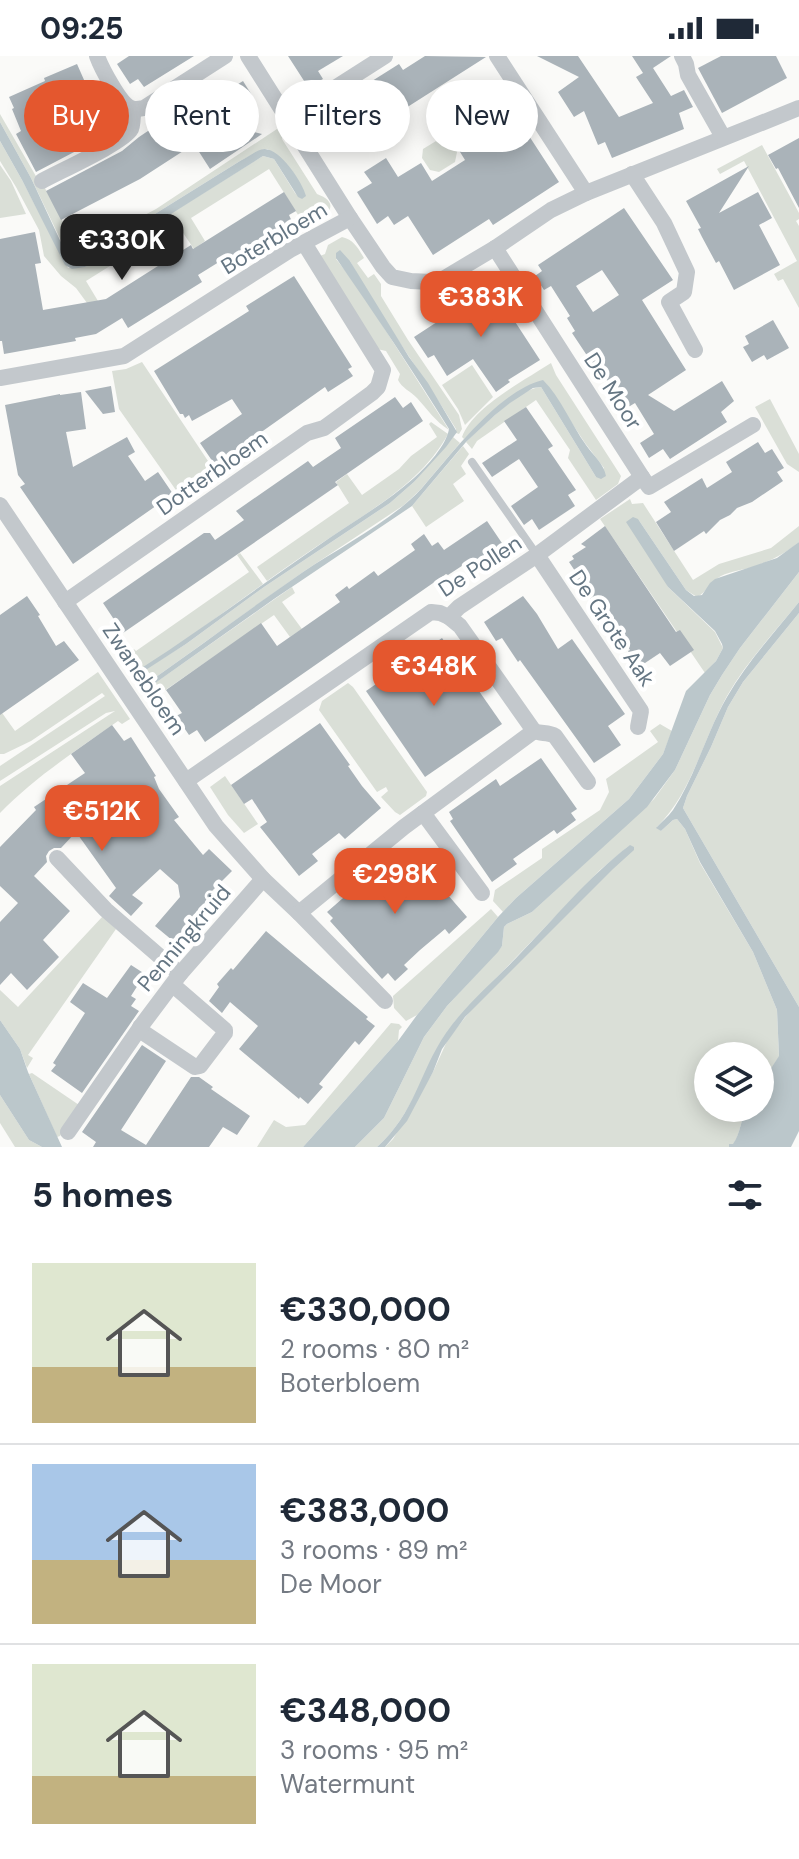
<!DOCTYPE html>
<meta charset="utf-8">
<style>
:root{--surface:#fff;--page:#f2f2f3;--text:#1f2937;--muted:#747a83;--line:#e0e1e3;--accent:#e4572e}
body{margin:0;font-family:"DM Sans",sans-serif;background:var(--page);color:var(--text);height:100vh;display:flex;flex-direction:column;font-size:30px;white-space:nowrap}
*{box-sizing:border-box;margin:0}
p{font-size:26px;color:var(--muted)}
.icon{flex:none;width:44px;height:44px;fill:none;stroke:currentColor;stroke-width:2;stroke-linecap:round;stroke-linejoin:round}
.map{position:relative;height:1091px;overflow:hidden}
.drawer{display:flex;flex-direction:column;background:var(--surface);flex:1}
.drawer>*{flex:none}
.guide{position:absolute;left:24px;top:24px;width:752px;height:72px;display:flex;gap:16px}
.tools{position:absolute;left:694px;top:986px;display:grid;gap:16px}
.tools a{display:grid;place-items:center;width:80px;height:80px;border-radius:50%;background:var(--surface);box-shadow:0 4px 20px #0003;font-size:40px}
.price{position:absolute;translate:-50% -68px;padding:0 18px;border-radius:16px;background:var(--accent);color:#fff;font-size:26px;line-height:52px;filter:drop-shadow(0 2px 4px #0008)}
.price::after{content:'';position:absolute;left:50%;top:48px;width:24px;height:18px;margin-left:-12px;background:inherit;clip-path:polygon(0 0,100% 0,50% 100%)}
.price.on{background:#222;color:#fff}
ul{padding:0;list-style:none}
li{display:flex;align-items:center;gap:24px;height:200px;padding:0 32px}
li+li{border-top:2px solid var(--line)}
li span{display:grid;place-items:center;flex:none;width:224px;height:160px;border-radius:0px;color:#555}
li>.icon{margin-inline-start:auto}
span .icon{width:96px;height:96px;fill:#fffc;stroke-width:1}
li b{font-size:34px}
h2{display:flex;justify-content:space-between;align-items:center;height:96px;padding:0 32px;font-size:34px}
.chip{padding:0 28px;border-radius:36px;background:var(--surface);box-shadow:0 4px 20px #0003;font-size:28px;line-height:72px}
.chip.on{background:var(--accent);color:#fff}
.status{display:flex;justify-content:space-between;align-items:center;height:56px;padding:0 40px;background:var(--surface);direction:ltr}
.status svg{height:22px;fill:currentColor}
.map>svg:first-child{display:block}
.green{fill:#dadfd7}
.water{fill:#bbc7cb}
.building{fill:#aab3b9;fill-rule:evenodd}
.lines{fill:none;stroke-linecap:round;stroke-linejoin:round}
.lane{stroke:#c3c8cc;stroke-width:8}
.street{stroke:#c3c8cc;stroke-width:16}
.labels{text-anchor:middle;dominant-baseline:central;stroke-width:8;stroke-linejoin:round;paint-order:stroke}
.street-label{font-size:22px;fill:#657683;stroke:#fff}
</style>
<div class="status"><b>09:25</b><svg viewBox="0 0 49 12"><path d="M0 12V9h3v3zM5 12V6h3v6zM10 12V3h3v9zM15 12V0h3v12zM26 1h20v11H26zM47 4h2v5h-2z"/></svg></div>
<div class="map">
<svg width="799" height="1091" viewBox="0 0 799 1091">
<rect width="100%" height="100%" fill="#fafaf8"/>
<g class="green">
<path d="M0 58 37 122 39 121 78 194 156 153 280 71 283 75 282 83 317 138C346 149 321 164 307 173L269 113 191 162 205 185 194 193 177 168 86 225 98 245 87 247 76 232 61 220 44 200 39 174 16 131 0 105V85L22 124 68 212 85 211 263 100 274 103 295 137 302 143 268 93H264L240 105 81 204H76L66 195 31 122 0 66Z"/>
<polygon points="441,82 450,85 457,96 455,106 439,116 430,114 422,102 423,93"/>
<polygon points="762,89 799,157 799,163 796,165 799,170 799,252 783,223 778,225 774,218 797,205 744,105 720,118 717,113"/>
<polygon points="0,109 11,125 26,158 0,162"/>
<path d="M342 181C354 184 358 192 364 202L357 207 368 222 374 218 381 228V240L408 284 459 359 462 373 459 378 456 377V373C422 317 381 263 350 205L336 203 358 231 449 374C435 365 428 354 417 342 410 335 402 332 398 324L400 318 386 295 377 293 320 200 325 198 328 189Z"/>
<polygon points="142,306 220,423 189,444 187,442 187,445 185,447 119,353 112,315 126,313"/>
<path d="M551 307 556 319 621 420 618 428 596 444 568 402 570 394 536 344 477 385 472 393 466 386C483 370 520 332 541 331L596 421 604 412 585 387 546 328 528 330 503 346 464 383 462 381C473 351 525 324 551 307Z"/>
<polygon points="472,309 493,341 465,369 458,353 442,329"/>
<polygon points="770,343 799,398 799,416 787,408 755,351"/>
<path d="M431 366 448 378C423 424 376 451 334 479 311 494 289 509 267 525L257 511 349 447 336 426 347 418 362 439 399 413 411 400 437 381 429 368Z"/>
<polygon points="453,381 460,387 420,434 404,449 303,516 149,626 152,629 292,531 295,537 282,546 302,573 290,581 274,559 148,646 126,611 132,607 128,602 122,605 120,602 134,593 136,595 249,516 237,499 240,497 263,528 141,616 186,588 264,531 390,447 414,426"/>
<polygon points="463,390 469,398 461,410 466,418 453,428 464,445 426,471 412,450"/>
<path d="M630 443 632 448 643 447 693 524 719 508 771 492 799 470V486C785 498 770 505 753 511 743 514 731 515 721 520 708 527 708 535 697 541L686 534 638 463 668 531 715 576 723 592 716 605 705 617 600 463Z"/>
<path d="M799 516V546C774 577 747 605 727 640 703 683 693 735 657 771L661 775 673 764 677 763 685 773 700 807 753 896 777 954 779 1001 760 1029V1000H708V1052H748C740 1063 741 1077 733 1089H729V1091H385L393 1083 433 1016 448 983 471 954 630 789 600 814 456 964C425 1004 416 1057 377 1091H355L384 1062 424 981 447 950 498 895 502 890 504 871 507 868 532 856 654 743 675 714 710 639 722 619 740 592Z"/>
<polygon points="799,557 799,951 683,752 687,740 711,691 728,651 743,626"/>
<path d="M98 616 130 663 122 668 118 665C77 694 35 721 0 757V730L115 655 106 657 0 725V710L105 640 102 637 31 685 4 698H0V654L15 675Z"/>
<polygon points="348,627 353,631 427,736 426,740 400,759 395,756 381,741 388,735 386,731 377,736 319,654 322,645"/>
<polygon points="660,668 672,675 663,698 629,743 516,842 503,856 493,845 495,834 542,802 542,793 600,754 609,736 606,723 658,686 650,675"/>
<polygon points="225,720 258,768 244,777 228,759 210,731"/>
<polygon points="491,853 498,861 417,959 406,965 394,952 393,940"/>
<polygon points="103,860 116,873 28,999 33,1002 27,1012 20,993 0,964 0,934 18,951"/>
<polygon points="391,967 399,968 402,971 399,974 398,985 303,1091 257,1091 274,1064 286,1071 305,1069"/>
<polygon points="32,1017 79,1049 60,1080 57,1081 29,1018"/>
<polygon points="0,1039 29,1084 42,1091 15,1091 0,1067"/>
</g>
<g class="water">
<path d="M0 66 31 122 65 195 76 204H81L240 105C247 102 256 94 264 93 280 92 303 127 306 140L302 143 298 141 274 103 263 100 101 202 85 211 72 213 65 209 22 124 0 85Z"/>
<path d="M340 194 350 205 409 301 428 327 457 376 446 391 414 426 390 447 264 531 186 588 141 617 140 613C199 575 257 532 315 492 348 468 384 449 414 422 427 410 446 390 449 373 413 315 375 258 336 202V197Z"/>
<path d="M543 324C561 342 571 368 586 389 593 399 604 408 606 420L601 423 596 421 541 331 533 332 510 347 495 359 466 386 412 450 274 543 151 630 149 626C200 590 251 552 303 516 340 491 392 465 422 432 451 399 498 335 543 324Z"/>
<polygon points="633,461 638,463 686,534 694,540 702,539 710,527 715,523 777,502 799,486 799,516 740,592 722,619 710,639 675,714 647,751 532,856 507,868 504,871 502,890 498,896 447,950 424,981 384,1062 355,1091 303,1091 398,985 417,959 498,861 516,842 629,743 663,698 686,635 716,605 723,592 722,588 715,575 668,531 626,466"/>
<path d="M799 546V557L743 626 728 651 711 691 687 740 683 752 799 951V1075L791 1091H729V1088H733C741 1077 740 1063 748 1052H760L762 1021 766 1020 779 1000 777 954 753 896 700 806 685 773 677 763 673 764 661 775 656 772C661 766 668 761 673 754 696 719 706 677 727 641 747 606 774 577 799 546Z"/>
<path d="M630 789 634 791V794L613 813 465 961 442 993 433 1016 407 1065 385 1091H377C416 1056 419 1016 446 977 466 948 493 926 517 901 554 863 588 821 630 789Z"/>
<polygon points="0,964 20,993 28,1016 62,1091 42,1091 29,1084 0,1039"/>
</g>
<g class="building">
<polygon points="129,0 194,0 144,31 138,23 130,28 117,8"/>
<polygon points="288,0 343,0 318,15 323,23 308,31"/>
<polygon points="425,0 486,1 376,71 375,68 336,93 315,61 399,8 403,14"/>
<polygon points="537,0 578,0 619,61 653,47 636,21 643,17 632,0 671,0 653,12 671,40 684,34 693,51 679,57 684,73 612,102 605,86 598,89 584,55 574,61 558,36 579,21"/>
<polygon points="721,0 776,0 787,22 722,57 698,12"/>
<polygon points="77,8 92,42 100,38 111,60 103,64 105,66 92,74 97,84 36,116 16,78 21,75 12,53 14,52 9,41 45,25 44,22"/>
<polygon points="243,25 253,41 246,46 250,53 226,69 262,78 210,113 194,88 140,123 61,164 46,135 122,95 139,81 221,26 227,35"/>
<polygon points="492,25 501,40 507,36 525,63 520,66 559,126 493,169 489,163 433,199 408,160 394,169 388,160 377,168 357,136 372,127 364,116 386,102 398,121 421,107 432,125 465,104 452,83 487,60 473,38"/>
<polygon points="799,82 799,152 778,112 776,113 768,99"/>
<polygon points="749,110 719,157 758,136 772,162 759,169 780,209 734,234 719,205 716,207 702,181 698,173 701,172 686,145"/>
<polygon points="284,136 296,155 289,159 295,172 233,211 227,201 198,219 202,226 128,272 122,262 96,278 75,282 76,285 4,298 2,285 0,285 0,183 35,176 41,207 35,208 43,254 106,243 191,189 193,193"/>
<path d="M624 152 673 224 642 244 686 314 648 339 674 355 722 325 734 345 721 356 727 366 670 403 663 393 649 402 640 387 654 378 635 347 625 353 601 315 598 316 572 277 575 275 567 262 570 260 551 230 544 234 535 220 542 215 538 209ZM602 214 619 239 593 256 576 230Z"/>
<polygon points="294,220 352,311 348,313 353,320 328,336 325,331 215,409 200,387 242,358 232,343 192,365 189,359 185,362 183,358 180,358 154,315 249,255 246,250"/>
<polygon points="501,228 517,253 510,258 540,304 508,324 510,326 496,336 473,303 447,320 434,299 428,302 414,281 492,230 494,233"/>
<polygon points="773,264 789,292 767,304 764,299 752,306 743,291 749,288 745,280"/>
<polygon points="111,330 115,356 103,358 85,335"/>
<polygon points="81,336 86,373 66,376 73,411 127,381 135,396 128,400 145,425 158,416 173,438 73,508 20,431 25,428 18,419 5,349 60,338 60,339"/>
<polygon points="395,341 403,352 411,346 423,365 335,426 338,429 123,577 103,547 204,477 210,477 215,484 244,464 236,455 308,405 313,411 341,392 335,382"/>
<polygon points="526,351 553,390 548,393 576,434 568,439 575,450 539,474 532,463 524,469 511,450 538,431 519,403 492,421 482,407 517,384 504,365"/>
<polygon points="758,386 765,397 772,393 784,412 777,416 783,425 752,446 737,452 730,459 720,464 706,478 704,475 674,495 656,466 671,456 664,446 702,422 707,432 732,416 726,406"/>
<polygon points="487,465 508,496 478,515 471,504 448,519 446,518 205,686 197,674 189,679 176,660 182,657 166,634 261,567 277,590 340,546 335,539 347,530 349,533 374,515 378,520 415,494 411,488 424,478 432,490 438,486 444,494"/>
<polygon points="605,470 676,576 680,574 694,594 670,610 660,597 639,611 628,595 630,594 607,560 603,562 573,517 575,515 569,506 574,503 572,500 586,491 581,488"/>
<polygon points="27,540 40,559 38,560 56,590 64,585 79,604 0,659 0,559"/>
<polygon points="523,540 537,558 558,593 572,583 625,658 608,670 621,689 594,707 520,604 518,606 502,582 496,585 484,566"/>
<polygon points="442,582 502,668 425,721 366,635"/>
<polygon points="320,667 350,709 348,710 362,730 381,752 345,783 339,777 312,798 318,805 299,820 260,771 267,766 252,743 244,748 231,729"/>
<polygon points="112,669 124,685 131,681 156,720 154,721 159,733 179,761 174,764 203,799 209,793 232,815 211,836 213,838 197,856 208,865 184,894 155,870 180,841 178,829 160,813 132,839 143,847 131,860 109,840 116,832 76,776 61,792 54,792 49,795 46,800 47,806 34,820 70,855 43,884 59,901 27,934 11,917 0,929 0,866 18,847 0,830 0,791 36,754 34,751 85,717 71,698"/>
<polygon points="541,702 577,753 571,757 576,764 557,778 554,774 513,803 517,808 492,826 450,765 453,763 449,756 496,723 500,730"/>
<polygon points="409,794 467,861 449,878 445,873 420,894 404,909 408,913 395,925 388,917 382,923 330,865 333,862 327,856 358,829 355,827 368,816 376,824"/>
<polygon points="266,875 368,961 366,963 375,970 359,989 355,985 319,1028 323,1031 308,1048 300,1041 299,1043 239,993 258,970 230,946 222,957 209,945 219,931 217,928 231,912 233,914"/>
<polygon points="131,909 145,918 131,940 136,943 131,950 139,955 82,1037 51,1015 56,1009 53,1007 85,957 70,946 83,927 107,942"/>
<polygon points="142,989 166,1005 121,1074 146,1089 191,1021 199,1021 213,1031 211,1033 250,1060 237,1079 223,1071 209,1091 93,1091 96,1086 82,1076"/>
</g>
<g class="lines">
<polyline class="lane" points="472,406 537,499"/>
<g class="street">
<path d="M97 0C101 11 120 48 131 52 135 54 139 53 144 52L225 0"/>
<polyline points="248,0 350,162 383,211 392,221 411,225 431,226 443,223 495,192 551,154 586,137 799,52"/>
<polyline points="497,0 586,137"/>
<polyline points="682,0 686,8 688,19 723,81"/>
<polyline points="288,62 385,0"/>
<polyline points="632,118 664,167 687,216 684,236 669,246 695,294"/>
<path d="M42 125C58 116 125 86 131 73 133 68 133 59 133 54"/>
<polyline points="495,192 642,421"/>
<polyline points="0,322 124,300 290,194 350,162"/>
<polyline points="0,449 216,770 263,823 299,857 404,771 534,675"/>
<polyline points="537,499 641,655 638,671"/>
<polyline points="65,546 307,377 324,372 372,337 378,331 383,314 304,187"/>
<path d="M449 561 460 570 534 675C541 678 548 676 555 680L588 726"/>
<polyline points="186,725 431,556 440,557 449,561 459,551 537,499 642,421 649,431 753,369"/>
<polyline points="423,757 482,837"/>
<polyline points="57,802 106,854 180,918"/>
<polyline points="299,857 385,945"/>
<polyline points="140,971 144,977 195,1011 200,1010 225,977 225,974 173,929"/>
<polyline points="68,1076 144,966 180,918 263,823"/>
</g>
</g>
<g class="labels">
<g class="street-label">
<text transform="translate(274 182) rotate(-31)">Boterbloem</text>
<text transform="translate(613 335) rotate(57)">De Moor</text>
<text transform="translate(212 417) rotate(-35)">Dotterbloem</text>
<text transform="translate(480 510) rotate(-33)">De Pollen</text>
<text transform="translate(612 572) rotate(56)">De Grote Aak</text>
<text transform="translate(144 623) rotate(56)">Zwanebloem</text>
<text transform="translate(184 882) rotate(-50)">Penningkruid</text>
</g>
</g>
</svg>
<div class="tools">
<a><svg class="icon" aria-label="layers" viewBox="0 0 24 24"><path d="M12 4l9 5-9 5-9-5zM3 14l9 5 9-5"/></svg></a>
</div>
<b class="price on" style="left:122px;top:226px">€330K</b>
<b class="price" style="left:481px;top:283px">€383K</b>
<b class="price" style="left:434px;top:652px">€348K</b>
<b class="price" style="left:102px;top:797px">€512K</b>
<b class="price" style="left:395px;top:860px">€298K</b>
<div class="guide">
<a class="chip on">Buy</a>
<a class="chip">Rent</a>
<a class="chip">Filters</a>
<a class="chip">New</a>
</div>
</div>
<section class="drawer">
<h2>5 homes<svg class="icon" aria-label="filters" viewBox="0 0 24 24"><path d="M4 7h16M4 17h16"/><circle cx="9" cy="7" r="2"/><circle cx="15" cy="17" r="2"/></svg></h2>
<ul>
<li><span style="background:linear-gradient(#dfe7d0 65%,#c2b280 0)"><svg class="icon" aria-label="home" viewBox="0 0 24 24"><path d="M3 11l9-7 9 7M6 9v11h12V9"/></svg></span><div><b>€330,000</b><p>2 rooms · 80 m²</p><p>Boterbloem</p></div></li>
<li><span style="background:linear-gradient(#a9c7e8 60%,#c2b280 0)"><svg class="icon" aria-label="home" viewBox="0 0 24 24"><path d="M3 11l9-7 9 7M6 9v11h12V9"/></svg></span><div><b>€383,000</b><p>3 rooms · 89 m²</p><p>De Moor</p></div></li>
<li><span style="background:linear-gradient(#dfe7d0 70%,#c2b280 0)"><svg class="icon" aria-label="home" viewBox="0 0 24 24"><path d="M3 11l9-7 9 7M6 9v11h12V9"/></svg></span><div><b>€348,000</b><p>3 rooms · 95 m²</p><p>Watermunt</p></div></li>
</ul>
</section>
